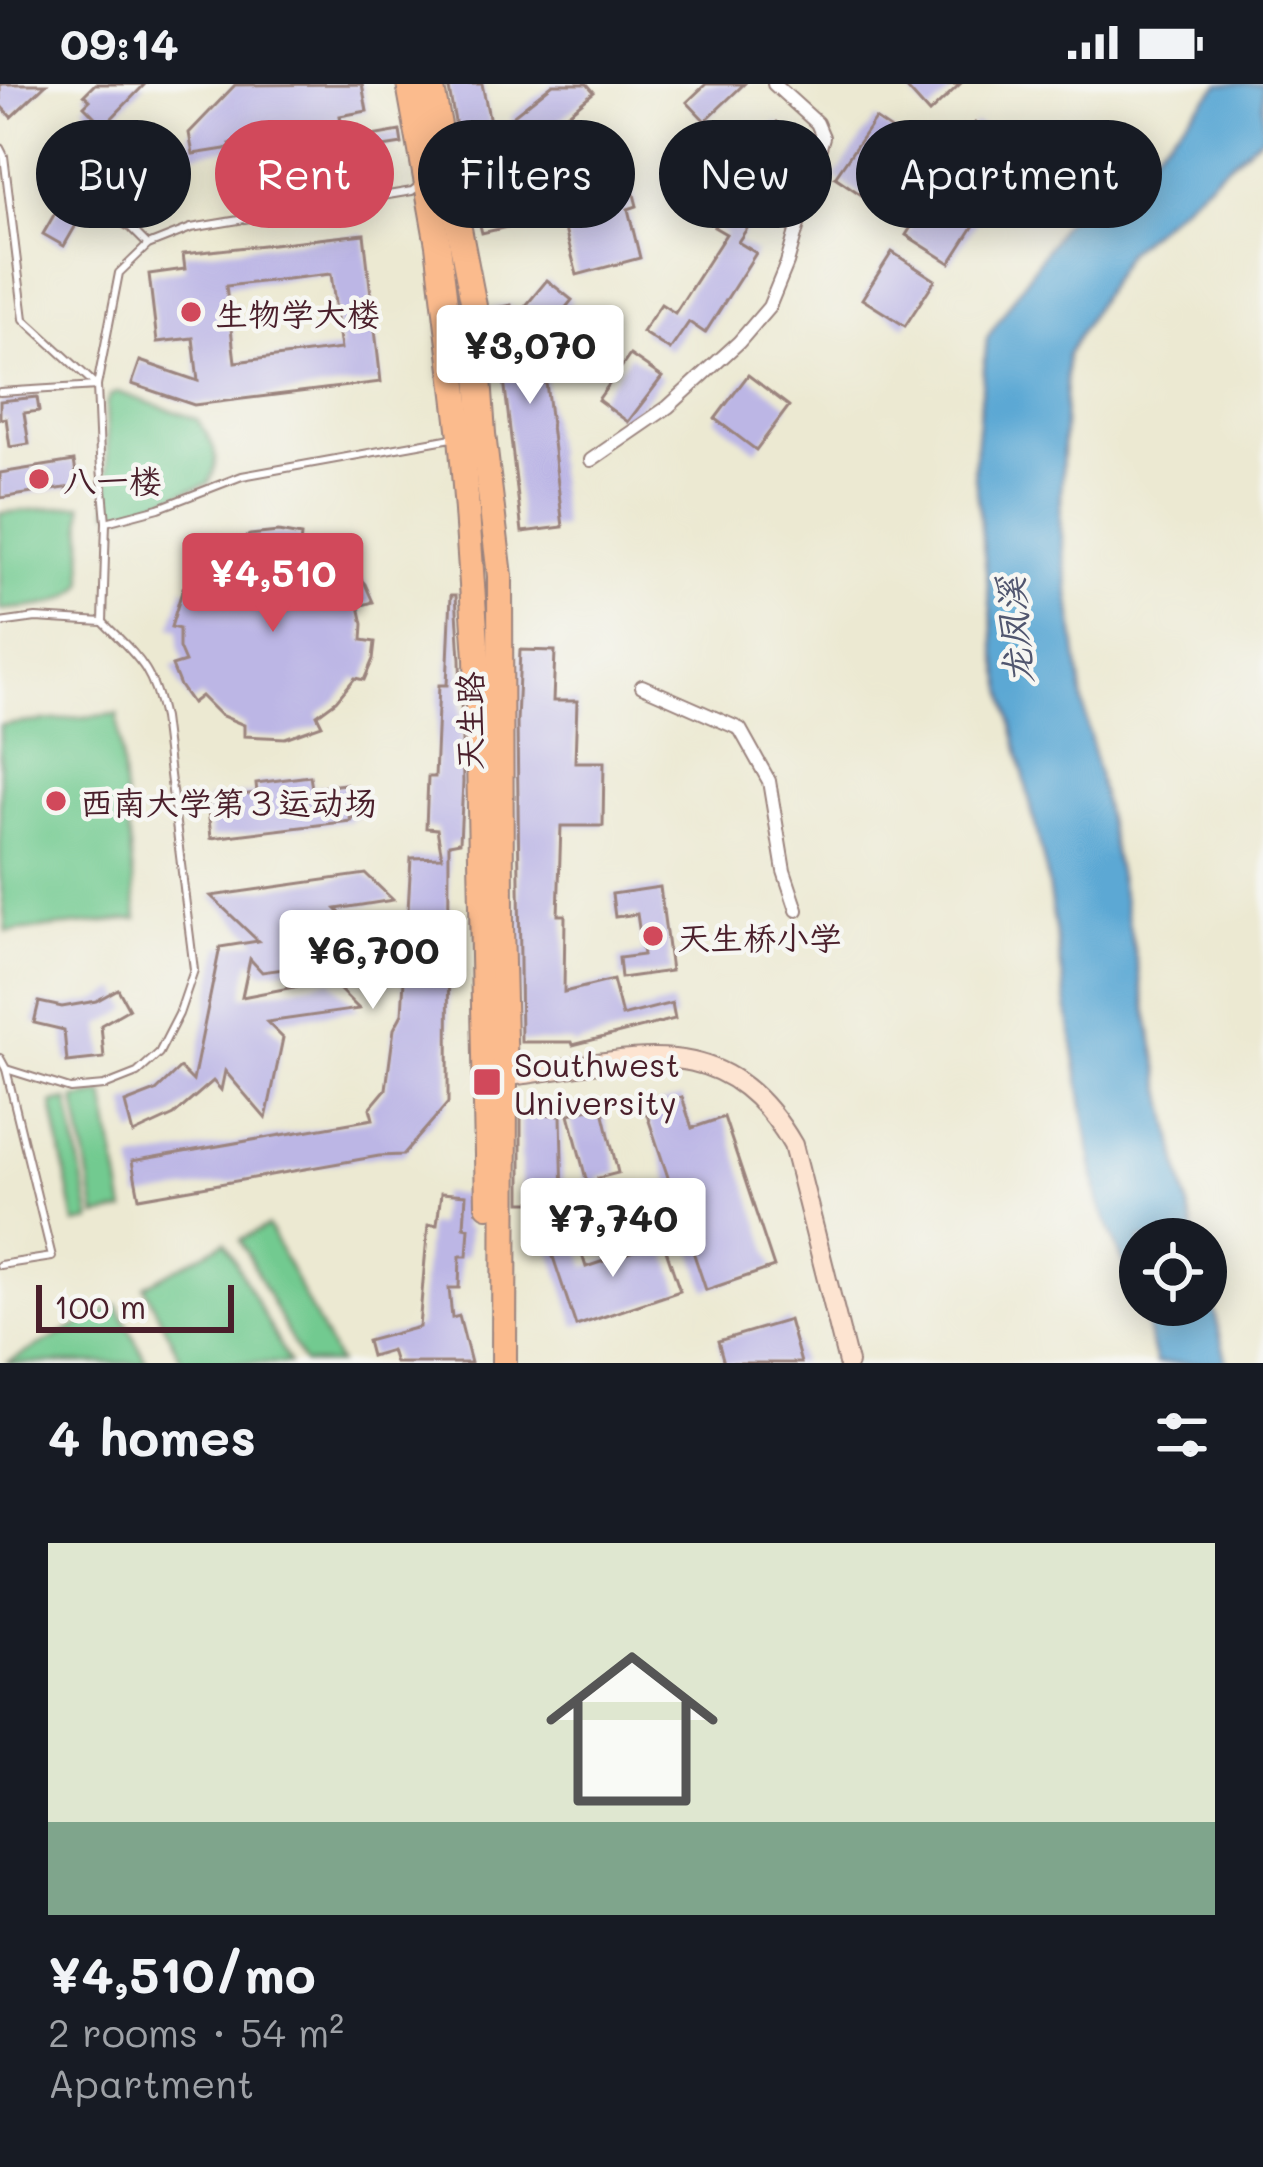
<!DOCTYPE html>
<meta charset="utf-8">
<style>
:root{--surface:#171b24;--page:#242831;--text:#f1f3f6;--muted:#9ea1a6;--line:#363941;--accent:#d1495b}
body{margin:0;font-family:Mali,"LXGW WenKai TC",sans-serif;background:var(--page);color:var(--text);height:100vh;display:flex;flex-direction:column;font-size:45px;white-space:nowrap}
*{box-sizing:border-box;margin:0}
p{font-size:39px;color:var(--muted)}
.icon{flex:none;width:66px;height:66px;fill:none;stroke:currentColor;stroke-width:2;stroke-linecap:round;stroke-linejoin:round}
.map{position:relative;height:1279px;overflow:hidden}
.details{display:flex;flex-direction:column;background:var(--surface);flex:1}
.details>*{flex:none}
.banner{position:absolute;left:36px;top:36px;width:1191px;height:108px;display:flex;gap:24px}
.controls{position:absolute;left:1119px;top:1134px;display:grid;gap:24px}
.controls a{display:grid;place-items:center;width:108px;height:108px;border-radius:50%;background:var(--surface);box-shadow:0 6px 30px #0003;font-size:60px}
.scale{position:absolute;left:36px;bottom:30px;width:198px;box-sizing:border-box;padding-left:12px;border:6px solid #4a1f2b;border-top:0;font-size:33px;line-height:42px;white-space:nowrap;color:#4a1f2b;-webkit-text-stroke:9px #f6f6f2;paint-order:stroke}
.price{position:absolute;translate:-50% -102px;padding:0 27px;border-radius:12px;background:#fff;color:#222;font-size:39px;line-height:78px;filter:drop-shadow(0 3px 6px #0008)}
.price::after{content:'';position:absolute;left:50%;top:72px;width:36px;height:27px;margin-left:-18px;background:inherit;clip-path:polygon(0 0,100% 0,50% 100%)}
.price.on{background:var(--accent);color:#fff}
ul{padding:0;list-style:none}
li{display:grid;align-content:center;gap:24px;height:636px;padding:0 48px}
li+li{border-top:3px solid var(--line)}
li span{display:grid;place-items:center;height:372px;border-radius:0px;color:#555}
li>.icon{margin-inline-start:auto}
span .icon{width:216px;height:216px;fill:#fffc;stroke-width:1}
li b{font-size:51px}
h2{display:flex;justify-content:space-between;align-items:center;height:144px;padding:0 48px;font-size:51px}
.tag{padding:0 42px;border-radius:54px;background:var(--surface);box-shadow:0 6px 30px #0003;font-size:42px;line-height:108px}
.tag.on{background:var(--accent);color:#fff}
.status{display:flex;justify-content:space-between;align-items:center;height:84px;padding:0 60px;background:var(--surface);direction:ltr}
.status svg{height:33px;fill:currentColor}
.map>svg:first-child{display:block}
.green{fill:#72ca90;stroke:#5e745e;stroke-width:3}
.water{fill:#5ba8d4;stroke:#526480;stroke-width:3}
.building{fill:#bcb6e5;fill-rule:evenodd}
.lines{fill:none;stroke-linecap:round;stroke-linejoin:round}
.lane-casing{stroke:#9b847e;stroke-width:10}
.street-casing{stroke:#9b847e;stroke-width:16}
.secondary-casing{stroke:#9b847e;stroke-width:22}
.highway-casing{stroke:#9b847e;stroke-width:28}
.lane{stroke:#fff;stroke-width:6}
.street{stroke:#fff;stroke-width:12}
.secondary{stroke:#fde4d1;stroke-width:18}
.highway{stroke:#fbbb8d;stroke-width:24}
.poi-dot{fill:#d1495b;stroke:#f6f6f2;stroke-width:4.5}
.labels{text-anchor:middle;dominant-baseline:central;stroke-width:9;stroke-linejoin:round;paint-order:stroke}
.poi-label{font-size:33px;fill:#4a1f2b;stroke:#f6f6f2;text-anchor:start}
.street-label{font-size:33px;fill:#4a1f2b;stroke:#f6f6f2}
.water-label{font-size:36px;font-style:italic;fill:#51566f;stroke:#f6f6f2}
</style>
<div class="status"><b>09:14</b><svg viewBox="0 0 49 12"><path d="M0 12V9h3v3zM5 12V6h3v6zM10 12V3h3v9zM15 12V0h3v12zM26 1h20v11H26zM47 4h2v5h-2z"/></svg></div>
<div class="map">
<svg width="1263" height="1279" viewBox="0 0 1263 1279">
<rect width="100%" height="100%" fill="#f6f6f2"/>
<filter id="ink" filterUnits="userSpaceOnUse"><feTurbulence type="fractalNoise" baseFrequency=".00833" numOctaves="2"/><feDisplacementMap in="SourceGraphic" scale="24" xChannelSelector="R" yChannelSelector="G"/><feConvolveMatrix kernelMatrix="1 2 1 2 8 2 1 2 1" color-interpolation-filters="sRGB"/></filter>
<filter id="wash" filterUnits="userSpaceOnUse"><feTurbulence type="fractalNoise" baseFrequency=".004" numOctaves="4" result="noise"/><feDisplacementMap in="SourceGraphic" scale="48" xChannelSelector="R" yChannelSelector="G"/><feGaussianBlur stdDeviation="2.7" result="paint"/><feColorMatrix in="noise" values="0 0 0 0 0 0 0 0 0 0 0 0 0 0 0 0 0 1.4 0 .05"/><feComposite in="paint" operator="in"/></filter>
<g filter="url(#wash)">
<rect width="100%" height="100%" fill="#ece9d2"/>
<g class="green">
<path d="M117 308 197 335C213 360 222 370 209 399L122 430 109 427 106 320 110 312Z"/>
<path d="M82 421 84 500C66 524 28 523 0 526V429Z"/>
<polygon points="117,630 137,835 6,848 0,790 0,641"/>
<polygon points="104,1010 125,1127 96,1132 75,1015"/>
<polygon points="68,1016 91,1137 75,1140 52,1019"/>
<polygon points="268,1142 338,1279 303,1279 240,1156"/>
<polygon points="225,1158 289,1279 183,1279 144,1202"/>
<polygon points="117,1221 147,1279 6,1279"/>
</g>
<g class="water">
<polygon points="1220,0 1263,0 1263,51 1127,168 1067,271 1060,438 1083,619 1180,1088 1196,1155 1140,1155 1140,1220 1098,1117 1046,788 996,570 974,384 987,254 1065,137 1126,97"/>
<polygon points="1206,1194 1227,1279 1156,1279 1141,1221 1206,1221"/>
</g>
<g id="blocks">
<g class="building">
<polygon points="0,0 46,0 11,33 0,21"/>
<polygon points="95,0 145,0 104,42 84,22 90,16 84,11"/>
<polygon points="362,0 367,27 340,32 344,57 400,47 402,60 383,63 386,84 310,97 307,76 259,85 254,56 230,60 231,64 193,70 189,49 235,1"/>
<polygon points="448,0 482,0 493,52 459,59"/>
<polygon points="553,0 587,0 594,8 531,60 510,34"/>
<polygon points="706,0 744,0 705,37 687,18"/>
<polygon points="903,0 960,0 929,29"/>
<polygon points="875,35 909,58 869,116 835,93"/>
<polygon points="777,38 803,64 763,103 737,77"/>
<polygon points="975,39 1018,66 988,113 945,86"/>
<polygon points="621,60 637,122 628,125 640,174 577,191 561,130 482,149 471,106 548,88 555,119 576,113 566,74"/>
<polygon points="93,63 114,75 64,162 43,150"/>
<polygon points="936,104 980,132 950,179 906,151"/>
<polygon points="727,122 752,137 738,158 756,169 705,249 689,238 670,266 642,248 661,220 675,229 726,150 714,143"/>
<path d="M364 150 381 298 194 321 132 300 140 277 198 297 193 254 157 258 149 190 185 185 183 170ZM331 190 341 265 235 278 226 202Z"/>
<polygon points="892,168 935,196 905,242 862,215"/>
<polygon points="547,196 572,216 509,294 545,290 563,443 522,448 502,278 496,280 494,269 491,225 511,221 514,236"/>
<polygon points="630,271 662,293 628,338 598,316"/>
<polygon points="748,291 789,322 756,366 715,335"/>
<polygon points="37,313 39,327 24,329 29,360 10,363 6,334 0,335 0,317"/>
<polygon points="74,377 78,402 0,414 0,389"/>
<polygon points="278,448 301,452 300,461 310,462 326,472 338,490 348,481 365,500 373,518 359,522 363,540 362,556 375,558 373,575 364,596 355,594 336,617 317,631 322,641 285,654 244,652 244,641 220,631 201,612 192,619 180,602 172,582 185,578 179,564 179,545 171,543 183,504 192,509 212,484 231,470 226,461 250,451"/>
<polygon points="451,511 456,511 460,575 463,698 460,758 449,760 448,1019 403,1071 379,1072 139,1114 132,1077 373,1035 370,1024 386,1005 394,945 402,930 411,774 442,773 437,745 426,744 428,693 435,693 439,601 447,601"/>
<polygon points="520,566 555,567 553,617 577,617 575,678 604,678 603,742 561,742 558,831 565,831 564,908 613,896 622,932 672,919 675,935 573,961 572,958 521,958 517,638"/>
<polygon points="310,692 312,704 345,700 347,714 357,713 360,733 350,734 351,737 211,754 207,715 257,709 256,699"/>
<polygon points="366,790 393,816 336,825 382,872 262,888 250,875 242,913 330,896 359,925 267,938 283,954 266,1035 225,987 221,1006 213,997 174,1031 133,1050 125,1019 156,1007 180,984 193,997 220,863 258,857 211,812"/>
<polygon points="660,803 671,887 621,894 619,874 643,871 637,830 615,833 612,810"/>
<polygon points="118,905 129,925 101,941 104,974 67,978 64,946 34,939 39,918 62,923 96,917"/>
<polygon points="682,1013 692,1044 724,1033 774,1183 706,1206 645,1025"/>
<polygon points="602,1022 618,1089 598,1094 606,1140 598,1141 597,1137 578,1140 574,1118 591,1114 569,1030"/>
<polygon points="521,1030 561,1031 563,1118 521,1118"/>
<polygon points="441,1109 466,1111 464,1143 469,1144 467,1172 460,1172 459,1204 449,1204 452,1234 459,1232 471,1279 395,1279 391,1266 371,1272 367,1257 419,1243 428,1141 437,1141"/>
<polygon points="577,1155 586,1183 663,1157 680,1207 576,1242 550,1164"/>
<polygon points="789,1236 801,1279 724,1279 718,1257"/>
</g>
</g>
</g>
<g filter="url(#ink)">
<use href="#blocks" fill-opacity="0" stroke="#9b847e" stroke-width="3"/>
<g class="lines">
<defs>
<g id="lane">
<polyline points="0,64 4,72 24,235 97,302"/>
<polyline points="104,128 131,144 148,161"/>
<polyline points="0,308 97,302"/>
<polyline points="106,438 159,424 242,392 452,354"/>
<polyline points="103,538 106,438 100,372 97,302 119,189 148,161 191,144 412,107 421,100"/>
<path d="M0 539 36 534 103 538C138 574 152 582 163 634L194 886 179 930 159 969 137 989 104 1002 70 1005 6 985"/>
<polyline points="0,974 6,985 52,1173 0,1181"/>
</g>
<g id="street">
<polyline points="591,376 668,323 739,258 769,223 787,179 823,53 817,39 774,0"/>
<polyline points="642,602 740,645 769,697 784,787 797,826"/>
</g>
<path id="secondary" d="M496 993C617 984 717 929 793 1061L848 1279"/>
<g id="highway">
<polyline points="409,0 438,161 461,352 467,427 477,574 488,1121"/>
<polyline points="431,0 474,222 483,350 500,492 501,843 505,992 504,1279"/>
</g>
</defs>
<use href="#lane" class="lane-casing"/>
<use href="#street" class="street-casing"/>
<use href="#secondary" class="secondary-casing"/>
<use href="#highway" class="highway-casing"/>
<use href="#lane" class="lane"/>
<use href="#street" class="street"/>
<use href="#secondary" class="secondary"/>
<use href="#highway" class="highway"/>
</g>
</g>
<g class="poi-dot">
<circle cx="191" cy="228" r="12"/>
<circle cx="39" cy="395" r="12"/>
<circle cx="56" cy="717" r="12"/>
<circle cx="653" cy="852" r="12"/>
<rect x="472" y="983" width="30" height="30" rx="6"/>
</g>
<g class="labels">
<g class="poi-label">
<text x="215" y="228">生物学大楼</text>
<text x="63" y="395">八一楼</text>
<text x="80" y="717">西南大学第３运动场</text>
<text x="677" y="852">天生桥小学</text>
<text x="514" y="979">Southwest<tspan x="514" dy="38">University</tspan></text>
</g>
<g class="street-label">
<text transform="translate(468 637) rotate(-90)">天生路</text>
</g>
<g class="water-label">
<text transform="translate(1013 547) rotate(-95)">龙凤溪</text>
</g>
</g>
</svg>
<div class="controls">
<a><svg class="icon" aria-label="locate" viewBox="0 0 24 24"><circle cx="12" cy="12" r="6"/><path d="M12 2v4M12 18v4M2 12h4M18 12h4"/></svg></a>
</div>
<div class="scale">100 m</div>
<b class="price" style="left:530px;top:323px">¥3,070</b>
<b class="price on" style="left:273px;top:551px">¥4,510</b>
<b class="price" style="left:373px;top:928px">¥6,700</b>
<b class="price" style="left:613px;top:1196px">¥7,740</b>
<div class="banner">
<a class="tag">Buy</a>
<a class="tag on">Rent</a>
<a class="tag">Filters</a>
<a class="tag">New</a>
<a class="tag">Apartment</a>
</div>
</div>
<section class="details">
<h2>4 homes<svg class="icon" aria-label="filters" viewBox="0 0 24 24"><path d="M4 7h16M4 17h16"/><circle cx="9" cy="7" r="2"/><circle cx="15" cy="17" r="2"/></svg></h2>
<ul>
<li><span style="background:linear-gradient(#dfe7d0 75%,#7fa58c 0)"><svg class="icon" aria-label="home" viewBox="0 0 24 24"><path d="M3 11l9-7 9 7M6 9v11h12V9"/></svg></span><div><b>¥4,510/mo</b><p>2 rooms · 54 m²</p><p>Apartment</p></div></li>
</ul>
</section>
